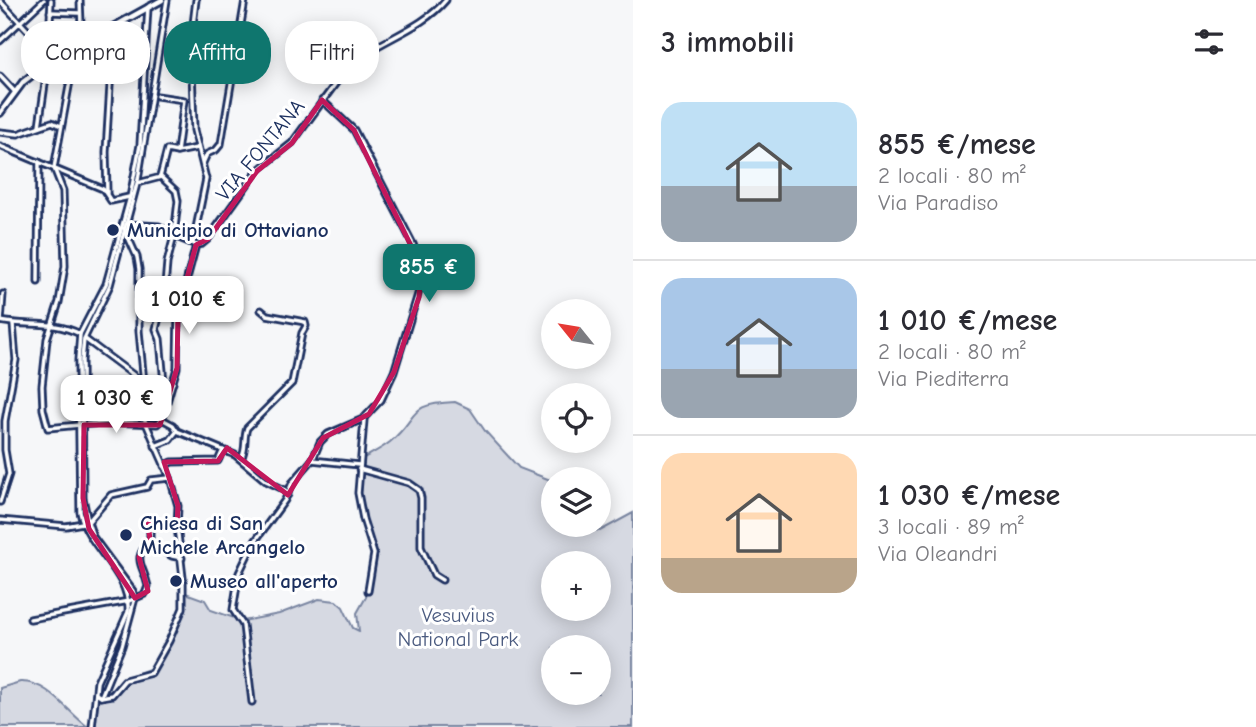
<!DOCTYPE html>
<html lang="it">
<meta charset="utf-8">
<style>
:root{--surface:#fff;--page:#f2f2f3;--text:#2b2b33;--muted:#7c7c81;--line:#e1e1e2;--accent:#0f766e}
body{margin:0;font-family:"Comic Neue",sans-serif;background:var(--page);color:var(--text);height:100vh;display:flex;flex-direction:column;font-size:26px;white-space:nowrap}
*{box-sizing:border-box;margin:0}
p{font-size:23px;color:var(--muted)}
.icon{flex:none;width:38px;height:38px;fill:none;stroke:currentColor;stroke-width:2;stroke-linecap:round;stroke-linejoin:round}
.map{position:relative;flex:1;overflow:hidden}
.sheet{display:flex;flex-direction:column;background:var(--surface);width:623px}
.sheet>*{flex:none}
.hud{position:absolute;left:21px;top:21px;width:506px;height:63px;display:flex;gap:14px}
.needle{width:46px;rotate:300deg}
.fabs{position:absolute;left:541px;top:299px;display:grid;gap:14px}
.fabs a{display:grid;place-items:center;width:70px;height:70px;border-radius:50%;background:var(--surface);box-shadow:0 4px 18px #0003;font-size:35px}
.price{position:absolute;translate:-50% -60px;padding:0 16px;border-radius:14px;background:#fff;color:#222;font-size:23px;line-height:46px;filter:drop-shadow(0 2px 4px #0008)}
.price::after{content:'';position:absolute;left:50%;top:42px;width:21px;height:16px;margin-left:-10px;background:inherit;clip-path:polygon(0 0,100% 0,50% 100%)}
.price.on{background:var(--accent);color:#fff}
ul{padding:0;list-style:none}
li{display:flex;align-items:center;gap:21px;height:175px;padding:0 28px}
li+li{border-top:2px solid var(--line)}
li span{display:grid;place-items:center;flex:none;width:196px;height:140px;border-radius:21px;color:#555}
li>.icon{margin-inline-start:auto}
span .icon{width:84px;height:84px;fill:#fffc;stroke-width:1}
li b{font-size:30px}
h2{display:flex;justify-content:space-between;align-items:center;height:84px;padding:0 28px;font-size:30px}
.tag{padding:0 24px;border-radius:28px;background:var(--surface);box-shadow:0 4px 18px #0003;font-size:24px;line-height:63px}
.tag.on{background:var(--accent);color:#fff}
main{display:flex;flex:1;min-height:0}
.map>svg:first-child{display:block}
.green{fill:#d6d9e2;stroke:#7884a0;stroke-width:2;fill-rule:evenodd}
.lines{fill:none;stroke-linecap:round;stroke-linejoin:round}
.minor-casing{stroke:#1b2f5e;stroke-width:9}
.secondary-casing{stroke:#1b2f5e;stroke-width:10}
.minor{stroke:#fff;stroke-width:3.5}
.secondary{stroke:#fff;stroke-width:4.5}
.marked{fill:none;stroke:#c2185b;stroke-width:5;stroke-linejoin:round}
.poi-dot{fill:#1b2f5e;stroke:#fff;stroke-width:2.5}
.labels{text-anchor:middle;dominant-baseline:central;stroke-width:6;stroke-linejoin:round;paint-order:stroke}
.street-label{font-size:21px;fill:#1b2f5e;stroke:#fff}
.poi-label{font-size:21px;font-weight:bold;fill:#1b2f5e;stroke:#fff;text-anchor:start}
.park-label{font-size:21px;fill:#4a5a7f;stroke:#fff}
</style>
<main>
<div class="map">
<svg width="633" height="727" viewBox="0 0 633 727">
<rect width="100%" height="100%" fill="#f6f7f9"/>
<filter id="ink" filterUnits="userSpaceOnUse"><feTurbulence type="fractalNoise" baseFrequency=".0143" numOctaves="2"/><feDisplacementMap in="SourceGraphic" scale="14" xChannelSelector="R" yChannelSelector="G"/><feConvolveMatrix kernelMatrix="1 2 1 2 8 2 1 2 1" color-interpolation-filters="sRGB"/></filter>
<g filter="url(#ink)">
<g class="green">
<path d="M455 402 470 409 485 431 519 468 553 481V525H595V530L600 531 633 513V727H90L95 687 109 691 117 688 124 678 152 668 169 637 181 610 180 591 205 600 211 610 243 621 279 614 319 599 336 601 343 607 353 628 359 631 357 613 366 597 371 579 374 550 356 499 357 462C368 455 380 450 390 442 421 416 405 404 455 402ZM553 564H598V609H553ZM553 648H598V693H553Z"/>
<path d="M20 682C49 681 67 712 88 727H0V688Z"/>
</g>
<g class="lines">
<defs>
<g id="minor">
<polyline points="80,0 81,25 90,56"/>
<polyline points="0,1 48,52"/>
<polyline points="50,12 79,13"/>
<polyline points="0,41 44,0"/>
<polyline points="59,59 81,56 101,57 111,69 106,152 107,193"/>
<polyline points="72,70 54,168 63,191 65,266 59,302 47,339 42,386 43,409 48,428 110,422 157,424 162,419"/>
<polyline points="0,76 15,92"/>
<polyline points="157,96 184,100 177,152 197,148"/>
<polyline points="39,126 48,63 51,0"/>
<polyline points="0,132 18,134 52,122 61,126"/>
<polyline points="0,146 103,189 111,201 129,197"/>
<polyline points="203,163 207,154 216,150 221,144 245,0"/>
<polyline points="160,177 167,150 177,152"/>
<polyline points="138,183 161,177 176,191 178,201 174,236 167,263 164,298 156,329 160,339 164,383 173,383"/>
<polyline points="126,224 159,226 174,236 194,244"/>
<polyline points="124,228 137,257 139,269 139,331 144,383"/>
<polyline points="193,243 206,179 194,130 191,41 196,0"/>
<path d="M196 245 202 244 208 239 257 171 292 143 349 65C379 40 421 30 446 0"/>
<polyline points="38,282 39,162"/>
<path d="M0 321C29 327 52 320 80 334"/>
<polyline points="1,321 3,294"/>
<polyline points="85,339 144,383 145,421 170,478 178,506 177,526 183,578 183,608 169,641 151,673 125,680 112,695 101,697"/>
<polyline points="162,419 177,368 178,312 196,245"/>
<polyline points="162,419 173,425 177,431 235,455 266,481 285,490 288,495"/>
<polyline points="364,420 358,493 363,519 374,554 368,591"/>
<polyline points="155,446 170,440 177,431"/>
<path d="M241 459C247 449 243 439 247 428L292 383 302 333 306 326 305 322 267 315 261 310"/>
<polyline points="312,460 359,465"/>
<polyline points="164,466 172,462 218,461 223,450"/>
<polyline points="359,469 409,483 419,490 421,498 421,547 434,575 442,580"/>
<polyline points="0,502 9,474 5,450 5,421 16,360 13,324"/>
<polyline points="0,520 66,526 88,522 111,495 147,487 151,480 170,478"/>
<polyline points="149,543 172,556 182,558"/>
<path d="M30 619 129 601 145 594 148 586C142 561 132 562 150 539V528L159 524 176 526"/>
<polyline points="96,694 101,697 122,646 135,598 133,591 93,537 88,522 83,498 82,360 84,339 110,285 138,180 167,0"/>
<polyline points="252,702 243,625 233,610 239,573 253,544 285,500 292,483 313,459 320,442 328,434 363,419 381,400 394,372 422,281 421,266 413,244 354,130 322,100"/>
<path d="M92 727 97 682 128 612C131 573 88 549 80 512L78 360 80 334 106 284 130 197 140 145 148 7"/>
</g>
<polyline id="secondary" points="0,113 23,82 48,63 162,0"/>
</defs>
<use href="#minor" class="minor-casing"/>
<use href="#secondary" class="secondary-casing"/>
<use href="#minor" class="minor"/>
<use href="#secondary" class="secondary"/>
</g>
</g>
<path class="marked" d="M322 100 354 130 421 266 419 297 394 372 369 414 323 438 288 495 227 448 218 461 164 462 178 506 177 526 148 524 150 539 139 557 148 591 135 598 89 529 83 498 84 425H160L177 368 178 312 196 245 208 239 257 171 292 143Z"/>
<g class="poi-dot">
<circle cx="113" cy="230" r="7"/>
<circle cx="126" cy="535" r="7"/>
<circle cx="176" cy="581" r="7"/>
</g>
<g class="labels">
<g class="street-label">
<text transform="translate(260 150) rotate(-50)">VIA FONTANA</text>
</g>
<g class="poi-label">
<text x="127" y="230">Municipio di Ottaviano</text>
<text x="140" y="523">Chiesa di San<tspan x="140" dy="24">Michele Arcangelo</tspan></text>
<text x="190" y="581">Museo all'aperto</text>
</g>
<g class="park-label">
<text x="458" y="615">Vesuvius<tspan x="458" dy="24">National Park</tspan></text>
</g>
</g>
</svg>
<div class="fabs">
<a><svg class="needle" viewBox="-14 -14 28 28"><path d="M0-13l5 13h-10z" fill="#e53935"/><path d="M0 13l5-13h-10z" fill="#7c7c81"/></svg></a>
<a><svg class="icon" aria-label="locate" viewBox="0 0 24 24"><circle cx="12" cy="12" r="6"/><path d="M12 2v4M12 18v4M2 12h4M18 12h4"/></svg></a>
<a><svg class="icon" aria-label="layers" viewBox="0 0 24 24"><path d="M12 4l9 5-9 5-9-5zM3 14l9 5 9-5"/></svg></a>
<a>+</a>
<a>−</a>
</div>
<b class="price on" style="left:429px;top:304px">855 €</b>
<b class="price" style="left:189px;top:336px">1 010 €</b>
<b class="price" style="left:116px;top:435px">1 030 €</b>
<div class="hud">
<a class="tag">Compra</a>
<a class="tag on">Affitta</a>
<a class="tag">Filtri</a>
</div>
</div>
<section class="sheet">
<h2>3 immobili<svg class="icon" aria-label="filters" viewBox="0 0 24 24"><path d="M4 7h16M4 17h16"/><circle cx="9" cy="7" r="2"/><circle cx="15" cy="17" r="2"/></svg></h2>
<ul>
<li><span style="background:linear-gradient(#bfe0f5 60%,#9aa5b1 0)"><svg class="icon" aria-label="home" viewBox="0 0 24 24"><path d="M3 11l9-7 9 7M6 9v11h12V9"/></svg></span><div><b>855 €/mese</b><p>2 locali · 80 m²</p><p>Via Paradiso</p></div></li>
<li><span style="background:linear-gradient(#a9c7e8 65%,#9aa5b1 0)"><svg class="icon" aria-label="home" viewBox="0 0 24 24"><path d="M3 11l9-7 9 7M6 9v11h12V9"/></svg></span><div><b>1 010 €/mese</b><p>2 locali · 80 m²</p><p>Via Piediterra</p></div></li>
<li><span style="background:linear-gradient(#ffd9b3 75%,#b9a48a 0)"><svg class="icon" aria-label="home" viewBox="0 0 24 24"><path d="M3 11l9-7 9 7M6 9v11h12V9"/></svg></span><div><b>1 030 €/mese</b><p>3 locali · 89 m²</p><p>Via Oleandri</p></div></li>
</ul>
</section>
</main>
